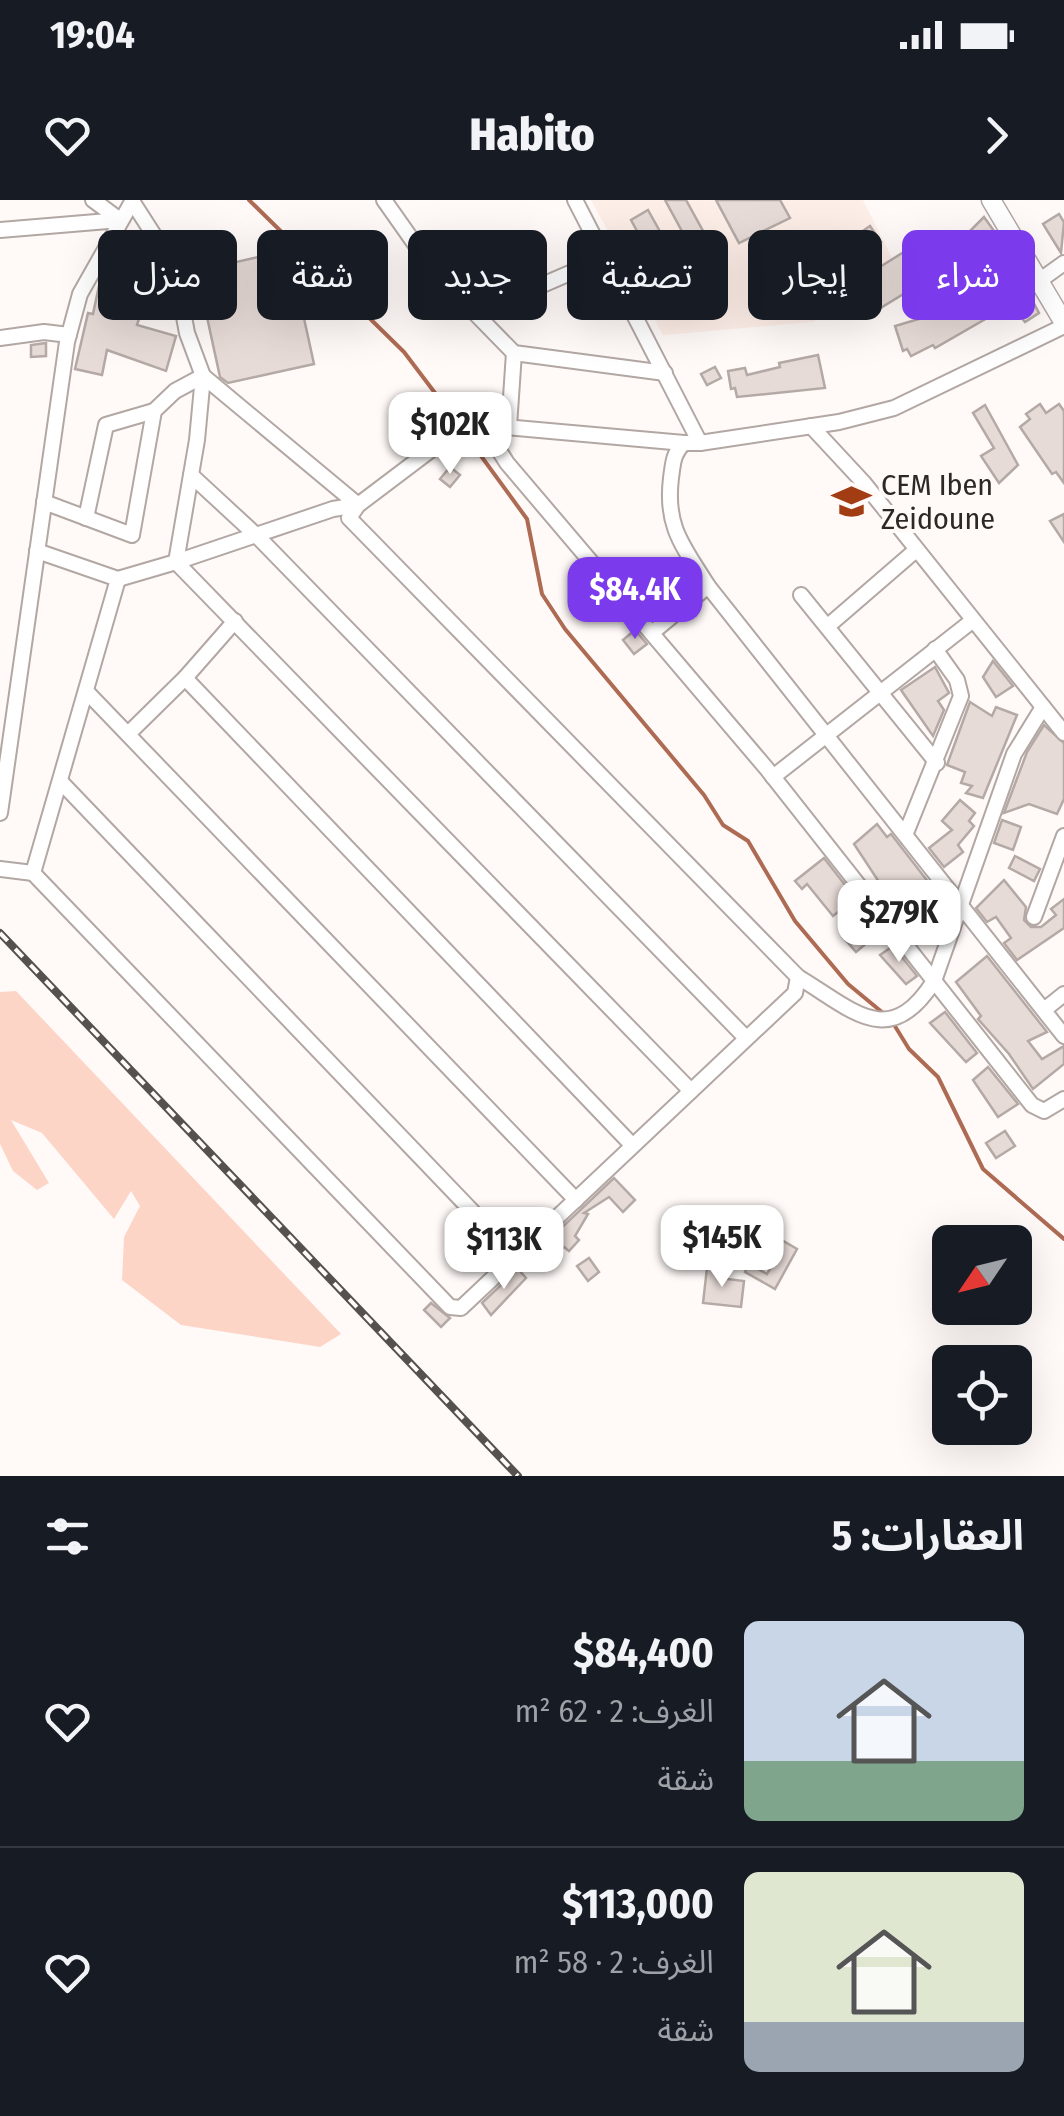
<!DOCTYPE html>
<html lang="ar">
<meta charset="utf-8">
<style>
:root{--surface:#171b24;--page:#20242c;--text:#f1f3f6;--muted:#9ea1a6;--line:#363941;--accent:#7c3aed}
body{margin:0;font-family:"Fira Sans Condensed","Noto Sans Arabic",sans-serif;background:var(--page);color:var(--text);direction:rtl;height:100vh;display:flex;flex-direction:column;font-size:38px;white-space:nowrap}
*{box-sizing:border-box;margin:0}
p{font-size:32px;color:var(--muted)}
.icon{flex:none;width:55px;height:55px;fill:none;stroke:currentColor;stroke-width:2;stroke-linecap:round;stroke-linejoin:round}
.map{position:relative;height:1276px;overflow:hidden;direction:ltr}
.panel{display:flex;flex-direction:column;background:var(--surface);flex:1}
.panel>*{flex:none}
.hud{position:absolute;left:30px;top:30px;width:1005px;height:90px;direction:rtl;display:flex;gap:20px}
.needle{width:65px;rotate:235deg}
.controls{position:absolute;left:932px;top:1025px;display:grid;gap:20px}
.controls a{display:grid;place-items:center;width:100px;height:100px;border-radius:15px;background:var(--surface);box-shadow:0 10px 40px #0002;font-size:50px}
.price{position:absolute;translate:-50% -85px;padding:0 22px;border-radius:20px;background:#fff;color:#222;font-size:32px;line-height:65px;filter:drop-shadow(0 2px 5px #0008)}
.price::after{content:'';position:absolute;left:50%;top:60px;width:30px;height:22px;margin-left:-15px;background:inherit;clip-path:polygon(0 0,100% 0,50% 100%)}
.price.current{background:var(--accent);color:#fff}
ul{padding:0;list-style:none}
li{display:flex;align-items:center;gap:30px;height:250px;padding:0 40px}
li+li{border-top:2px solid var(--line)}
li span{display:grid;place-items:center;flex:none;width:280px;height:200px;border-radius:15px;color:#555}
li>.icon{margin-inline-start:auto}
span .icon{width:120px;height:120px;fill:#fffc;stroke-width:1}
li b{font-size:42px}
h2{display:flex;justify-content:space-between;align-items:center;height:120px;padding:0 40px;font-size:42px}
.tag{padding:0 35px;border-radius:15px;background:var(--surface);box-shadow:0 10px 40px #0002;font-size:35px;line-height:90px}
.tag.current{background:var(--accent);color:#fff}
.status{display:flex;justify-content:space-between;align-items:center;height:70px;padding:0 50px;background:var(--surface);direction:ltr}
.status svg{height:28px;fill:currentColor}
header{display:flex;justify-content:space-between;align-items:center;height:130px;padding:0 40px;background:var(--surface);font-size:45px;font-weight:800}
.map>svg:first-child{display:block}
.built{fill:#feeee8}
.green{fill:#fdd5c7}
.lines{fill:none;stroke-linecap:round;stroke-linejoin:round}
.stream{stroke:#ae6b54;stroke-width:4}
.building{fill:#e7dbd7;stroke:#b4a9a5;stroke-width:2.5}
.minor-casing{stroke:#b2a7a3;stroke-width:18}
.tertiary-casing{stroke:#b2a7a3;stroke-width:21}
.minor{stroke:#fff;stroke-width:14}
.tertiary{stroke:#fff;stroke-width:18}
.rail-casing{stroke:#55514f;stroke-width:8}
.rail{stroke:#fffaf8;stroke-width:4;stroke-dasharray:11;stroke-linecap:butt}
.labels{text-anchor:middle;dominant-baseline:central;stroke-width:8;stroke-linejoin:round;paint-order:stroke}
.poi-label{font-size:30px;fill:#2c2826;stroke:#fffaf8;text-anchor:start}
</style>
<div class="status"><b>19:04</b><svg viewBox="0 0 49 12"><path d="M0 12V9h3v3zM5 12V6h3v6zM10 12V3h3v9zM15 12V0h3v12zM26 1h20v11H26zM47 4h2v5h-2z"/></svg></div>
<header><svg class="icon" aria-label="forward" viewBox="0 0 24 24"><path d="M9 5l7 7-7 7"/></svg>Habito<svg class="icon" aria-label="heart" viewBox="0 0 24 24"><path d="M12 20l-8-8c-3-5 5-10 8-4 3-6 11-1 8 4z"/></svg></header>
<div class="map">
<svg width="1064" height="1276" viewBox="0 0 1064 1276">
<rect width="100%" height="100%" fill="#fffaf8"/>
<polygon class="built" points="591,0 863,0 897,68 813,122 663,135"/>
<polygon class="green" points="16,791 341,1134 320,1147 181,1125 122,1080 124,1037 140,1006 131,991 114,1019 42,933 11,920 49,983 37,990 13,971 0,944 0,792"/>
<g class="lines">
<g class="stream">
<polyline points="249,0 404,152 460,226"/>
<polyline points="465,234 527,319 542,394 565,429 704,595 723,625 748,641 795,721 848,784 883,813"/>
<polyline points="893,823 909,849 938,877 983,969 1064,1039"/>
</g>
</g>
<g class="building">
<polygon points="665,0 686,0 724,69 708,79"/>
<polygon points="716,0 780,0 790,18 739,43"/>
<polygon points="648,10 691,87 673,97 631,20"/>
<polygon points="1059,14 1064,22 1061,53 1043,24"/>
<polygon points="984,17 997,35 987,45 970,48 964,37"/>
<polygon points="870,26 881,42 864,53 854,37"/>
<polygon points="934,33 948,56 944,58 949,66 874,112 869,104 865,107 855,91 859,88 856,82"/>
<polygon points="791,43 797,43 821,96 805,103 787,62 765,71 759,57"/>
<polygon points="120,46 142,49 135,94 146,97 137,125 176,136 166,171 107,150 102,175 75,169 88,113 93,114 100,81"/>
<polygon points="1004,46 1039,113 1025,122 995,84 992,69 983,71 978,62 993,48"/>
<polygon points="289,50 314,164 228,183 220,177 197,71"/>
<polygon points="976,87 991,111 989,117 935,148 933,145 911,156 907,149 903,151 895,126 932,115"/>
<polygon points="46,143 46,156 31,157 31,145"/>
<polygon points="818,155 825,188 737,197 735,188 731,189 728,171 745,168 747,175 780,167 779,163"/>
<polygon points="715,167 721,178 707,185 701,174"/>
<polygon points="1040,204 1046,213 1059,204 1064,211 1064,283 1056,272 1052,274 1020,227 1030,219 1026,214"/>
<polygon points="985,205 1018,265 999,283 981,256 994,248 973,213"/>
<polygon points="450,267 460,275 450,287 440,279"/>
<polygon points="1064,314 1064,342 1050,321"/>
<polygon points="635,430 647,444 634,454 623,440"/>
<polygon points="993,461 1013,486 996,497 983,477"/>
<polygon points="935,467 949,493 938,501 944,510 933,536 901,490"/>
<polygon points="970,502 992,516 996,507 1017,515 983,598 966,593 972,586 961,583 965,572 947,565"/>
<polygon points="1044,525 1064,543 1064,599 1057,614 1029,604 1004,613 1027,552"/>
<polygon points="960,600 975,613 969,621 974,626 958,645 963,652 944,667 929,648 952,630 942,621"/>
<polygon points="1002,620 1021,627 1013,650 994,643"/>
<polygon points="877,624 887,637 891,634 936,692 930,697 942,712 921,728 908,709 900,716 886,703 878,692 883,688 854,644"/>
<polygon points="1015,656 1040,669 1034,681 1009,668"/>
<polygon points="824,658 881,731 856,752 843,737 852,729 838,712 833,716 807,684 802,689 795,681"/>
<polygon points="1004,680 1026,707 1024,720 1031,727 1041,727 1056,715 1051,709 1064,699 1064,728 1017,760 1004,743 1011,738 996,717 987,722 976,708"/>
<polygon points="893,746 917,776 906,784 880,755"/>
<polygon points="987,756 1047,832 1028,841 1042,859 1064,846 1064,864 1033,889 1009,854 978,819 981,816 956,782"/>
<polygon points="945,812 977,853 966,862 930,823"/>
<polygon points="988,867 1018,904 998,917 973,880"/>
<polygon points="1005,931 1015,946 996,958 986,943"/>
<polygon points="614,978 635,1000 623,1012 609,997 584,1013 588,1014 575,1036 579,1040 569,1051 564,1047 550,1062 538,1050"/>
<polygon points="768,1032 797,1049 775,1089 745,1072 749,1064 767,1074 779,1053 761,1044"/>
<polygon points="589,1058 599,1072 588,1081 577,1066"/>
<polygon points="707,1068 720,1069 719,1078 744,1081 741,1107 703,1103"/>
<polygon points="518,1069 526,1078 491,1115 482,1103"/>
<polygon points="431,1103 450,1118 441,1127 424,1110"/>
</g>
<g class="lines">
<defs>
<g id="minor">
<polyline points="384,0 434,71 514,153 665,173"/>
<polyline points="575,0 700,243 839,222 894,208 1064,126"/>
<polyline points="0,30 120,20 93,0"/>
<polyline points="1039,81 1064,63"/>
<polyline points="533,89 607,57"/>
<polyline points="0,138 44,132 69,135"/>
<polyline points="483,225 507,263 767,569 1032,905 1044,911 1064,899"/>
<polyline points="509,226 514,153"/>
<polyline points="811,226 863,282 1064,533"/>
<path d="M700 243H684C673 253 673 264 671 278 665 327 683 346 708 386L1064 836"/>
<polyline points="191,275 257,336 745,837"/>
<polyline points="44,302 132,335 154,211 175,191 203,176 358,305 333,309 176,362 691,891"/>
<polyline points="86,318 106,225 154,211"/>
<polyline points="118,379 176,362 197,240 203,176 187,133 175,68 132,1"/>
<polyline points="801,395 937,563"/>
<polyline points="235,421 185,478 632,945"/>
<polyline points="828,426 916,350"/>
<polyline points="653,432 708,386"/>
<polyline points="86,491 576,1000"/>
<polyline points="128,534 185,478"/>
<polyline points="773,577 972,421"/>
<polyline points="60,581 516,1057"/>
<polyline points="0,613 67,142 80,94 133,0"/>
<polyline points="906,633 961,496 957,480 935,449"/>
<polyline points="0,669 33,673 450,1107 461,1108 795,793 798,777 349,318 358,305 452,234 483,225 684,243"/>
<polyline points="33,673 118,379 37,351"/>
<polyline points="1034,717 1064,636"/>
<path d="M798 777C852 809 889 852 934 781L1014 554 1043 507"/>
<polyline points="1044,810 1064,794"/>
</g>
<polyline id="tertiary" points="991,0 1064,123"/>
</defs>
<use href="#minor" class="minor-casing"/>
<use href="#tertiary" class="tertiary-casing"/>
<use href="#minor" class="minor"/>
<use href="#tertiary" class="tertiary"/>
<defs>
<polyline id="rail" points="0,733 518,1276"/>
</defs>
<use href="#rail" class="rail-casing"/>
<use href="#rail" class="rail"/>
</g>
<defs>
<symbol id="school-bare" viewBox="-9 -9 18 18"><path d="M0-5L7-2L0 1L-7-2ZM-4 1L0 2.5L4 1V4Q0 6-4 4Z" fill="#a23c12" stroke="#fffaf8" stroke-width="2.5" paint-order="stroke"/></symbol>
</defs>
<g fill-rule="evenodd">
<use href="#school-bare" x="824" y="274" width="55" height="55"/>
</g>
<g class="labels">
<g class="poi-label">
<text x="881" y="285">CEM Iben<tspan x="881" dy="34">Zeidoune</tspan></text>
</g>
</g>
</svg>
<div class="controls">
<a><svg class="needle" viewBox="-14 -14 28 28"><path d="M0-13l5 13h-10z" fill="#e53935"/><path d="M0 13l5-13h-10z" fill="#9ea1a6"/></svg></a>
<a><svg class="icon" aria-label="locate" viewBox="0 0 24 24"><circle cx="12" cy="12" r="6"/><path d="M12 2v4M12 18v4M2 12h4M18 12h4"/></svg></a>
</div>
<b class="price" style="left:450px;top:277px">$102K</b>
<b class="price current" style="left:635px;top:442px">$84.4K</b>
<b class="price" style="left:899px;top:765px">$279K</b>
<b class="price" style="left:722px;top:1090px">$145K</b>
<b class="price" style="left:504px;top:1092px">$113K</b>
<div class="hud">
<a class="tag current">شراء</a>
<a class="tag">إيجار</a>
<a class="tag">تصفية</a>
<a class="tag">جديد</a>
<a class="tag">شقة</a>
<a class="tag">منزل</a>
</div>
</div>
<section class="panel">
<h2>العقارات: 5<svg class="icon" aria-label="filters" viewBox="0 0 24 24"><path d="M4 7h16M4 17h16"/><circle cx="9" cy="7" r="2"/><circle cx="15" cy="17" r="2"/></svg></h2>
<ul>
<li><span style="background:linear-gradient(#c9d6e8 70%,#7fa58c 0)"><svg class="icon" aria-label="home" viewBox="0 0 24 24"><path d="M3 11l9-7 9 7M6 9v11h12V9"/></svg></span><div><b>$84,400</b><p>الغرف: 2 · 62 m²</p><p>شقة</p></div><svg class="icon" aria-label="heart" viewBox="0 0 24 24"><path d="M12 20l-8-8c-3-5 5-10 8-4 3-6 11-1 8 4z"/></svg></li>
<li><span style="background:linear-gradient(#dfe7d0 75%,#9aa5b1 0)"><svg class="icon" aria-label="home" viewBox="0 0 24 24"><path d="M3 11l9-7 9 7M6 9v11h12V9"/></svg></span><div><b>$113,000</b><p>الغرف: 2 · 58 m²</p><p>شقة</p></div><svg class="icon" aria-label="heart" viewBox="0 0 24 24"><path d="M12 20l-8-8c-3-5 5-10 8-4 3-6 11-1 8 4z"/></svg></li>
</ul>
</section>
